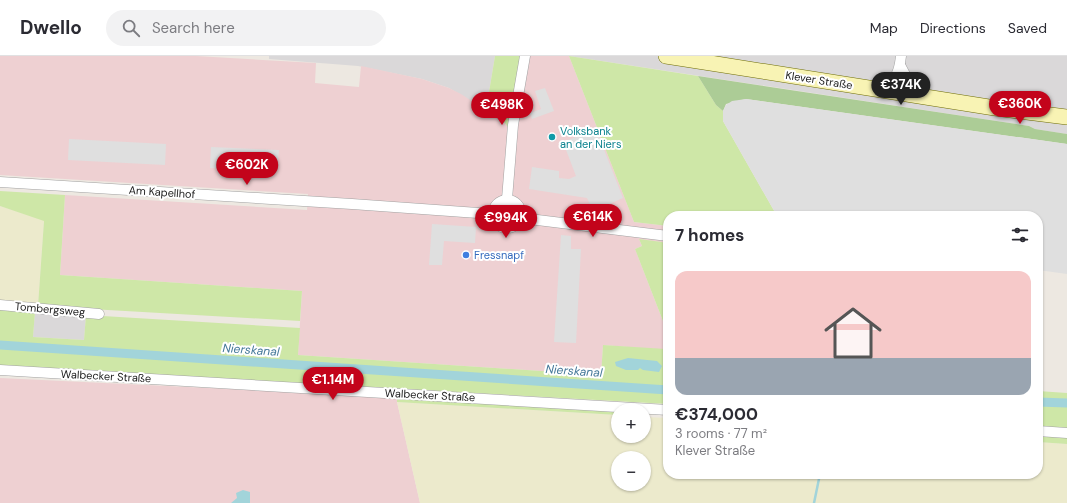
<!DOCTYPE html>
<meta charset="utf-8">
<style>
:root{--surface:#fff;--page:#f2f2f3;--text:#2b2b33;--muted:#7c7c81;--line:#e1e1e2;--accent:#c3041b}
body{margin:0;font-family:"DM Sans",sans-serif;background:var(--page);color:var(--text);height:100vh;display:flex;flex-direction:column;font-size:15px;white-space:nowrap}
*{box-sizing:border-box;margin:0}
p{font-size:13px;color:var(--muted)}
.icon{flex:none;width:22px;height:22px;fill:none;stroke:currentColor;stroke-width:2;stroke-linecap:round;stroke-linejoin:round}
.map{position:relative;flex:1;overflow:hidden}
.sheet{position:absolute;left:663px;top:155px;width:380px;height:268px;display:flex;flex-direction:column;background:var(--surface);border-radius:16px;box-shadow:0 1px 3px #0004}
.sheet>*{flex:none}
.buttons{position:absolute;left:611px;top:347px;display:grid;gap:8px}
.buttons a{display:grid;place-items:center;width:40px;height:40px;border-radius:50%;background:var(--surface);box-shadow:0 1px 3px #0004;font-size:20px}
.price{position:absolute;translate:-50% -34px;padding:0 9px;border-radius:14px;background:var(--accent);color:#fff;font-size:13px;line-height:26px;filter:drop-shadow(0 1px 2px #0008)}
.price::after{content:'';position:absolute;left:50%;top:24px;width:12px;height:9px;margin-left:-6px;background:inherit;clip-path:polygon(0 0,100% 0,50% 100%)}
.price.on{background:#222;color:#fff}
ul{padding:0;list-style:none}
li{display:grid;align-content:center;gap:8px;height:212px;padding:0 12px}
li span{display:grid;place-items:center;height:124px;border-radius:12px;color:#555}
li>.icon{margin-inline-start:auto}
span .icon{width:72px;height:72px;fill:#fffc;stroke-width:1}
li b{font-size:17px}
h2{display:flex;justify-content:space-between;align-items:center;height:48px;padding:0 12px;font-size:17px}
header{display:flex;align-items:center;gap:24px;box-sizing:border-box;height:56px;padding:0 20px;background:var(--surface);border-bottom:1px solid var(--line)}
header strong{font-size:19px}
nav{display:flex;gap:22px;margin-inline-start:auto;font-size:14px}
.search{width:280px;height:36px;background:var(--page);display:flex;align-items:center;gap:10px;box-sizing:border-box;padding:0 14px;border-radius:22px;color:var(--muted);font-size:15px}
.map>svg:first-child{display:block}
.residential{fill:#dad8d9}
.commercial{fill:#eed0d2}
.farmland{fill:#eceacc;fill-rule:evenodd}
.grass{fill:#cee7a7}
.forest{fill:#accc96}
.parking{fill:#dfdfdf}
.water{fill:#a2d4da}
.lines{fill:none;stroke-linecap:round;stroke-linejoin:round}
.stream{stroke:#a2d4da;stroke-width:2.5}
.canal{stroke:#a2d4da;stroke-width:9}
.minor-casing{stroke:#a2a2a2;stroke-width:11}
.secondary-casing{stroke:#6e6d07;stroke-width:16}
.minor{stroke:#fff;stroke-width:10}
.secondary{stroke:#f8f3b4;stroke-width:15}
.culture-dot{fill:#0f9aa8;stroke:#fff;stroke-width:1.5}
.shop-dot{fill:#3f7fe0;stroke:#fff;stroke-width:1.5}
.labels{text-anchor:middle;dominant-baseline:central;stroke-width:4;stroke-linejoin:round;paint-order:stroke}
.street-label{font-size:11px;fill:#1b1b1b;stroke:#fff}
.culture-label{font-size:11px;fill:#0d838f;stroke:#fff;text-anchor:start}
.shop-label{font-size:11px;fill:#366cbe;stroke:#fff;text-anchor:start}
.water-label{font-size:12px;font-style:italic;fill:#457899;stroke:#fff}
</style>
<header>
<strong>Dwello</strong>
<div class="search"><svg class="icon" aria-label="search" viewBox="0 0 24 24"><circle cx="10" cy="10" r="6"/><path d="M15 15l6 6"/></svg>Search here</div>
<nav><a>Map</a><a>Directions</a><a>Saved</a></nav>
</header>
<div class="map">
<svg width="1067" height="447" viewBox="0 0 1067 447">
<rect width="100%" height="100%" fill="#ede8e1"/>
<g class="residential">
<polygon points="269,0 495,0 486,54 449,32 422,23 358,10 269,3"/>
<polygon points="569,0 1067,0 1067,78 1035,73 1029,70"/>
<polygon points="35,256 86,259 84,284 33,281"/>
</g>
<g class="commercial">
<polygon points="0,0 196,0 316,7 315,27 359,31 361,10 422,23 449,32 461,38 505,67 524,0 569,0 634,166 668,170 668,189 666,187 639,183 642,190 635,193 668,278 666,294 603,289 601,319 298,299 302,235 60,219 65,139 307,154 308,138 0,119"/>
<polygon points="0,322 271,335 397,342 397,346 420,447 0,447"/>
</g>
<g class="farmland">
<polygon points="0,150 44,164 38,250 0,247"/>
<path d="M397 346 618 359V380H644V361L668 362V418H1038V386L1067 388V447H420ZM618 402H644V428H618Z"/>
</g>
<g class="grass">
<polygon points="495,0 525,0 512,78 505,67 486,54"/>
<polygon points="569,0 698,20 716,49 723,55 723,65 777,160 668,160 668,170 634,166"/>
<polygon points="0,135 65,139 60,219 302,235 300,265 38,250 44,165 0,150"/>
<polygon points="639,183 662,186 668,189 668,348 0,310 0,252 35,256 33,281 84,284 86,259 300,272 298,299 601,319 603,289 666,293 668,278 635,193 642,190"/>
<polygon points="1038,335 1067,337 1067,373 1038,371"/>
<polygon points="397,342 618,355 618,359 397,346"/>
<polygon points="1038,380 1067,382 1067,388 1038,386"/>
</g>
<polygon class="forest" points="698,20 1029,70 1035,73 1067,78 1067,88 746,43 726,48 723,55 716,49"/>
<g class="parking">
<polygon points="545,32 554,55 532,63 530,57 541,53 535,35"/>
<polygon points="746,43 1067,88 1067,218 1038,214 1038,160 777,160 723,65 723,55 726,49 732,45"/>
<polygon points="596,73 623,142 600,152 599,153 592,152 587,142 529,133 532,111 559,115 559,122 569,123 576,120 563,86"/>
<polygon points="69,83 166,88 165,109 68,104"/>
<polygon points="211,91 279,94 277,116 210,112"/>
<polygon points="432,168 476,171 475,187 444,185 442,209 429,209"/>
<polygon points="561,179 571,180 571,193 581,193 576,287 554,286"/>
</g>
<g class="water">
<polygon points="628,302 657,305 662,310 659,316 643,314 640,312 638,314 626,314 616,310 615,306"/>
<polygon points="243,434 250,436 250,447 231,447 237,442 236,437"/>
</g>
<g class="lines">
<polyline class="stream" points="814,447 820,418"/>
<g class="canal">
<polyline points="0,289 668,334"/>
<polyline points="1038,346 1067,347"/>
</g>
<defs>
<g id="minor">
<polyline points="900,9 908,24 928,40"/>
<path d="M877 33C895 26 899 19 901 0"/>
<polyline points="0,126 352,148 492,158"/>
<polyline points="507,143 513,69 525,0"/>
<circle cx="507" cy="158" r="14"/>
<polyline points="521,162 668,180"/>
<polyline points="0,249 99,258"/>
<polyline points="0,314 668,354"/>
<polyline points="1038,375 1067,377"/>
</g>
<polyline id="secondary" points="666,0 995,52 1067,61"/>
</defs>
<use href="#minor" class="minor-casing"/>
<use href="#secondary" class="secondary-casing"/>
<use href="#minor" class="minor"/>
<use href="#secondary" class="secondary"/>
</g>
<circle class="culture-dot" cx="552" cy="81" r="4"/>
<circle class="shop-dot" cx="466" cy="199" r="4"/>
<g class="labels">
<g class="street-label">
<text transform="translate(819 24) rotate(9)">Klever Straße</text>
<text transform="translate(162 136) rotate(4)">Am Kapellhof</text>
<text transform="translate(50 253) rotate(5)">Tombergsweg</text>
<text transform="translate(106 320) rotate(3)">Walbecker Straße</text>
<text transform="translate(430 339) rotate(3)">Walbecker Straße</text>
</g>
<g class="culture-label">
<text x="560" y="75">Volksbank<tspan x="560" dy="13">an der Niers</tspan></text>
</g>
<g class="shop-label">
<text x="474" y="199">Fressnapf</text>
</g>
<g class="water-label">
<text transform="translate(251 294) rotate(4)">Nierskanal</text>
<text transform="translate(574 315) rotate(4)">Nierskanal</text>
</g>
</g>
</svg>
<div class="buttons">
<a>+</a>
<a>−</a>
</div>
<b class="price on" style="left:901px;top:50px">€374K</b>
<b class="price" style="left:1020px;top:69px">€360K</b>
<b class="price" style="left:502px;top:70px">€498K</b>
<b class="price" style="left:247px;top:130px">€602K</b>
<b class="price" style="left:593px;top:182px">€614K</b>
<b class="price" style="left:506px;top:183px">€994K</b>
<b class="price" style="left:333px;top:345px">€1.14M</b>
<section class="sheet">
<h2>7 homes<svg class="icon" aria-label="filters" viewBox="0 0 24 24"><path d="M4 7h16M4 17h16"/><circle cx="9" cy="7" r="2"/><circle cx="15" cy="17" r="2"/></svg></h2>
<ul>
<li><span style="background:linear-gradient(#f6c9c9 70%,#9aa5b1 0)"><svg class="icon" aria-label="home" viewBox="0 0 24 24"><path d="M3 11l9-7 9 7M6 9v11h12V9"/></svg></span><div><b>€374,000</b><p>3 rooms · 77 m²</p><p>Klever Straße</p></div></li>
</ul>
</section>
</div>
